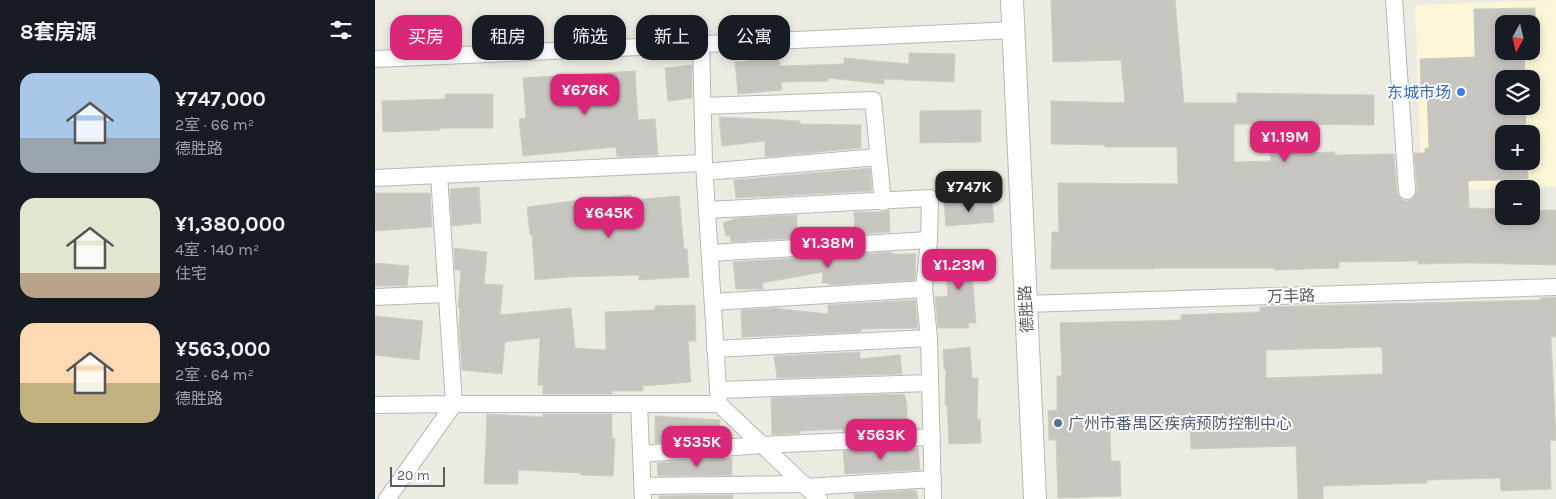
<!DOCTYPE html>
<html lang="zh">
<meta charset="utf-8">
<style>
:root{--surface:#171b24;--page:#20242c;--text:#f1f3f6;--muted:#9ea1a6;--accent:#db2777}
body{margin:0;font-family:Karla,"Noto Sans SC",sans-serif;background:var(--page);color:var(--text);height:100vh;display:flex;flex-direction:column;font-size:19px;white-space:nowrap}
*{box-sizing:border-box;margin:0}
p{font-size:16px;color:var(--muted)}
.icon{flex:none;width:28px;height:28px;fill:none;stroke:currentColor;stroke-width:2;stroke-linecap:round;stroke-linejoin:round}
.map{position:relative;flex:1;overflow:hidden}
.side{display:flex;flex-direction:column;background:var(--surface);width:375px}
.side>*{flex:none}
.top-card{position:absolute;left:15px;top:15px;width:475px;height:45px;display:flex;gap:10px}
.needle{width:32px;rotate:188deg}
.buttons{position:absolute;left:1120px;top:15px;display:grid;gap:10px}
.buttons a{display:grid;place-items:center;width:45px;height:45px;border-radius:10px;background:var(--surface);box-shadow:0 2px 8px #0003;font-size:25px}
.scale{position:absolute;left:15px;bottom:12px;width:55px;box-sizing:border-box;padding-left:5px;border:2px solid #5a5d62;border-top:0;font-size:14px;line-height:18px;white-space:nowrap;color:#5a5d62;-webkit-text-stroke:4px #fff;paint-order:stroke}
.price{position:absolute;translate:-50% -42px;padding:0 11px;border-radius:10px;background:var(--accent);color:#fff;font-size:16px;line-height:32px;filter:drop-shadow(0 1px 2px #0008)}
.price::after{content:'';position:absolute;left:50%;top:30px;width:15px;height:11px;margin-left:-8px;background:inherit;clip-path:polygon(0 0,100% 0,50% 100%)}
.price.selected{background:#222;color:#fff}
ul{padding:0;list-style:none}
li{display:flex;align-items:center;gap:15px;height:125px;padding:0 20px}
li span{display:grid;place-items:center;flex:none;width:140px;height:100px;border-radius:15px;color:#555}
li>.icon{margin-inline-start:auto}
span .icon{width:60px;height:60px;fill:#fffc;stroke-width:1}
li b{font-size:21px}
h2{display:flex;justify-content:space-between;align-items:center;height:60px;padding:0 20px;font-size:21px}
.chip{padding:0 18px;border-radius:15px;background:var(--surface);box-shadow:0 2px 8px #0003;font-size:18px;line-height:45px}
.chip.selected{background:var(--accent);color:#fff}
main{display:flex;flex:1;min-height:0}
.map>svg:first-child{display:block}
.commercial{fill:#fbf6d8;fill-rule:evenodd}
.building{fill:#c7c5c0;stroke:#d0cdc1;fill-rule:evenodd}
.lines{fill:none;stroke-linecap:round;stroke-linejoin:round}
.street-casing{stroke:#b5b7bb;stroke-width:18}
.secondary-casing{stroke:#b6b8bd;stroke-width:24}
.street{stroke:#fff;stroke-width:16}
.secondary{stroke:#fff;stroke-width:22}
.shop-dot{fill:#3f7fe0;stroke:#fff;stroke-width:2}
.service-dot{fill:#5c6f8a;stroke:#fff;stroke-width:2}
.labels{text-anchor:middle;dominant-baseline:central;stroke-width:4;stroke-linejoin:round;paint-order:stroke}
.shop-label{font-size:16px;fill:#366cbe;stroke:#fff;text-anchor:end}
.street-label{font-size:16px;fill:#5a5d62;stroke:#fff}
.service-label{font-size:16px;fill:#4e5e75;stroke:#fff;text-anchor:start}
</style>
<main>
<section class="side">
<h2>8套房源<svg class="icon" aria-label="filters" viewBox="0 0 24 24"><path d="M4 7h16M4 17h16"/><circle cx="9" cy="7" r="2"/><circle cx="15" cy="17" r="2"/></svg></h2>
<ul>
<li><span style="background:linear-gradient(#a9c7e8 65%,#9aa5b1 0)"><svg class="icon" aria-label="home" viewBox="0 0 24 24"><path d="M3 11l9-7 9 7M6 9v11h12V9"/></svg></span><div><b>¥747,000</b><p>2室 · 66 m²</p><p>德胜路</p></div></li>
<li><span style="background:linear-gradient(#dfe7d0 75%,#b9a48a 0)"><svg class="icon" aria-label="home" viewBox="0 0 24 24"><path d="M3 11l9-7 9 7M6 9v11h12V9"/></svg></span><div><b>¥1,380,000</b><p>4室 · 140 m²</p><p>住宅</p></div></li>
<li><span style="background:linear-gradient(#ffd9b3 60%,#c2b280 0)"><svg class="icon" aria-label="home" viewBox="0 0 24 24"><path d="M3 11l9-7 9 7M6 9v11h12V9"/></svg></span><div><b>¥563,000</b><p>2室 · 64 m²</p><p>德胜路</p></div></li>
</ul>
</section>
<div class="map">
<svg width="1181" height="499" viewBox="0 0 1181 499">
<rect width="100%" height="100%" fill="#ecebe2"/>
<path class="commercial" d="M1181 0V187L1047 191 1040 5ZM1129 24H1156V51H1129ZM1129 79H1156V106H1129ZM1129 134H1156V161H1129Z"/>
<g class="building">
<polygon points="676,0 800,0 809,103 862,103 862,93 999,95 999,125 859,124 859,162 896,161 895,154 960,152 960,155 1019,154 1022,192 1027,200 1032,201 1038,199 1042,191 1039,153 1050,153 1050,148 1054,148 1052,90 1046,91 1045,59 1100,57 1099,9 1160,8 1161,40 1156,40 1156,24 1129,24 1129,51 1149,51 1150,79 1129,79 1129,106 1150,106 1151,134 1129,134 1129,161 1152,161 1153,179 1093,181 1094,208 1129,209 1129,216 1156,216 1156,210 1181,210 1181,265 1094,263 1043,264 1043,261 964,262 964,268 900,270 900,268 779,268 779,269 676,269 677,232 684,232 683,183 803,184 802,147 730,147 730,145 676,144 676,101 750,103 746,60 678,62"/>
<polygon points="534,53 580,54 579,82 509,79 509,84 453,78 453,81 406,82 407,90 363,94 360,62 404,58 405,66 469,64 469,58 534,64"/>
<polygon points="317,65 317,98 293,101 290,68"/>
<polygon points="260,71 263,120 280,119 283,155 242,157 241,147 148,156 144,119 151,118 148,78"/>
<polygon points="70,94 118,94 118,128 65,128 65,130 8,132 7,101 70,99"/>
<polygon points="606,110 606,142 545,143 545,111"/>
<polygon points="344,117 425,121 425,124 486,125 486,148 390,157 390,141 347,146"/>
<polygon points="495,168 497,191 361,198 359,180"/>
<polygon points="104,187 106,223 77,226 75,189"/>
<polygon points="0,193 55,193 57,227 0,231"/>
<polygon points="256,195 256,200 304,196 309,249 312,249 314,277 264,280 264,275 192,277 160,280 157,235 155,235 152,207 189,202"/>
<polygon points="617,199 619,222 571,226 569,204"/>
<polygon points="514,210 515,232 480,234 479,212 508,212"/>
<polygon points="422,215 422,238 356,242 355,235 351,236 348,223 362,218"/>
<polygon points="79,248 112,252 109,284 128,285 125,315 196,308 200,348 231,350 230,312 280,310 280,306 320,305 321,341 313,341 316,382 268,386 268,391 237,391 237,394 168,394 168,385 163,385 165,338 130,342 127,374 87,370 84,324 85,309 83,307 86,270 80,270"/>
<polygon points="607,251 609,274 597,275 601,323 593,323 594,328 563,328 560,297 573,296 569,255"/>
<polygon points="517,252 517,254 541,254 540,280 454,285 454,283 447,283 448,272 387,283 388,289 361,289 358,262"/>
<polygon points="0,263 34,266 32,286 0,286"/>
<path d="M1181 297V337H1176L1181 440 1175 441 1176 489 1126 491 1125 478 1052 480V483L948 486V499H923L921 446 816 449 815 427 735 429 736 461H745L746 496 683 498 681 440H674L673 411 682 410V376H687L685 323 806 320V315L885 312V307L1166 300 1165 298ZM1007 347 1008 374 891 378V350Z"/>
<polygon points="540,300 543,328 486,329 486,332 367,337 366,310 398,308 453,314 453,305"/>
<polygon points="0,316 48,321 44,360 0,355"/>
<polygon points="595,347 597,378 603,378 602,419 605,419 606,443 574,444 572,405 570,405 571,369 569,369 568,350"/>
<polygon points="485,352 485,359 525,355 527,374 402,378 399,356"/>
<polygon points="529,394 532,404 532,428 468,431 467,429 425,431 425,433 397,435 396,398"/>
<polygon points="112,414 168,417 168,414 237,414 237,438 240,439 238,476 206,475 206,473 143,470 143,484 109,484"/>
<polygon points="280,416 345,420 344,438 280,443"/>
<polygon points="543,448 545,470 470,474 468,451"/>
<polygon points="348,458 357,458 357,475 283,476 282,463"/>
<polygon points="541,490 543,499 480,499 479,494"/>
<polygon points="358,495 358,499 284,499 284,496"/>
</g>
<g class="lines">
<defs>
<g id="street">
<polyline points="1019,0 1032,191"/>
<polyline points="326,44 329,163 344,404 444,499"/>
<polyline points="0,59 639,30"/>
<polyline points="328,106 498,100 508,202"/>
<polyline points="330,172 503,157"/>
<polyline points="0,178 64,175"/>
<polyline points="332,210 555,198 554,240 549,289 554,338 558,499"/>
<polyline points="335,253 554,240"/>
<polyline points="0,297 71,294"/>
<polyline points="338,302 549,289"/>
<polyline points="651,304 1181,287"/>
<polyline points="340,349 554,338"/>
<polyline points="343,390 555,383"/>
<polyline points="264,404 268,499"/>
<polyline points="0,405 79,404 64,175 329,163"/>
<polyline points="266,454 387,445 557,437"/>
<polyline points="267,486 429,484"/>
<polyline points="431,487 558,479"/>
<polyline points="12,499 79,404 344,404"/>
</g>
<polyline id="secondary" points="637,0 660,499"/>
</defs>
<use href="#street" class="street-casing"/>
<use href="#secondary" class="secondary-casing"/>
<use href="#street" class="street"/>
<use href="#secondary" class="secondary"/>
</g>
<circle class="shop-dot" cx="1086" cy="92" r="5"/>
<circle class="service-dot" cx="683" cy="423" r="5"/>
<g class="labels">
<g class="shop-label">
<text x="1076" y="92">东城市场</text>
</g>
<g class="street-label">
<text transform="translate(916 296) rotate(-2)">万丰路</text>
<text transform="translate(651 309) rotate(-93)">德胜路</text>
</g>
<g class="service-label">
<text x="693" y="423">广州市番禺区疾病预防控制中心</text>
</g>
</g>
</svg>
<div class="buttons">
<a><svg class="needle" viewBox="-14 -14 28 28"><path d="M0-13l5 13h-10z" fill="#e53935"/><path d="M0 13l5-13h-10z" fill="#9ea1a6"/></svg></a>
<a><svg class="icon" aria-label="layers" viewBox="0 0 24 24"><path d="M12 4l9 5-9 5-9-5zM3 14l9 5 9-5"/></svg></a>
<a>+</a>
<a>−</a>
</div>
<div class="scale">20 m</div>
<b class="price" style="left:210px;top:116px">¥676K</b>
<b class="price" style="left:910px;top:163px">¥1.19M</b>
<b class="price selected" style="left:594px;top:213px">¥747K</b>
<b class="price" style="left:234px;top:239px">¥645K</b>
<b class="price" style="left:453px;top:269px">¥1.38M</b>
<b class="price" style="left:584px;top:291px">¥1.23M</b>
<b class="price" style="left:506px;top:461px">¥563K</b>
<b class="price" style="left:322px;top:468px">¥535K</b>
<div class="top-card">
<a class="chip selected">买房</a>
<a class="chip">租房</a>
<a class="chip">筛选</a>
<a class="chip">新上</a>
<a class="chip">公寓</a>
</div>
</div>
</main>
